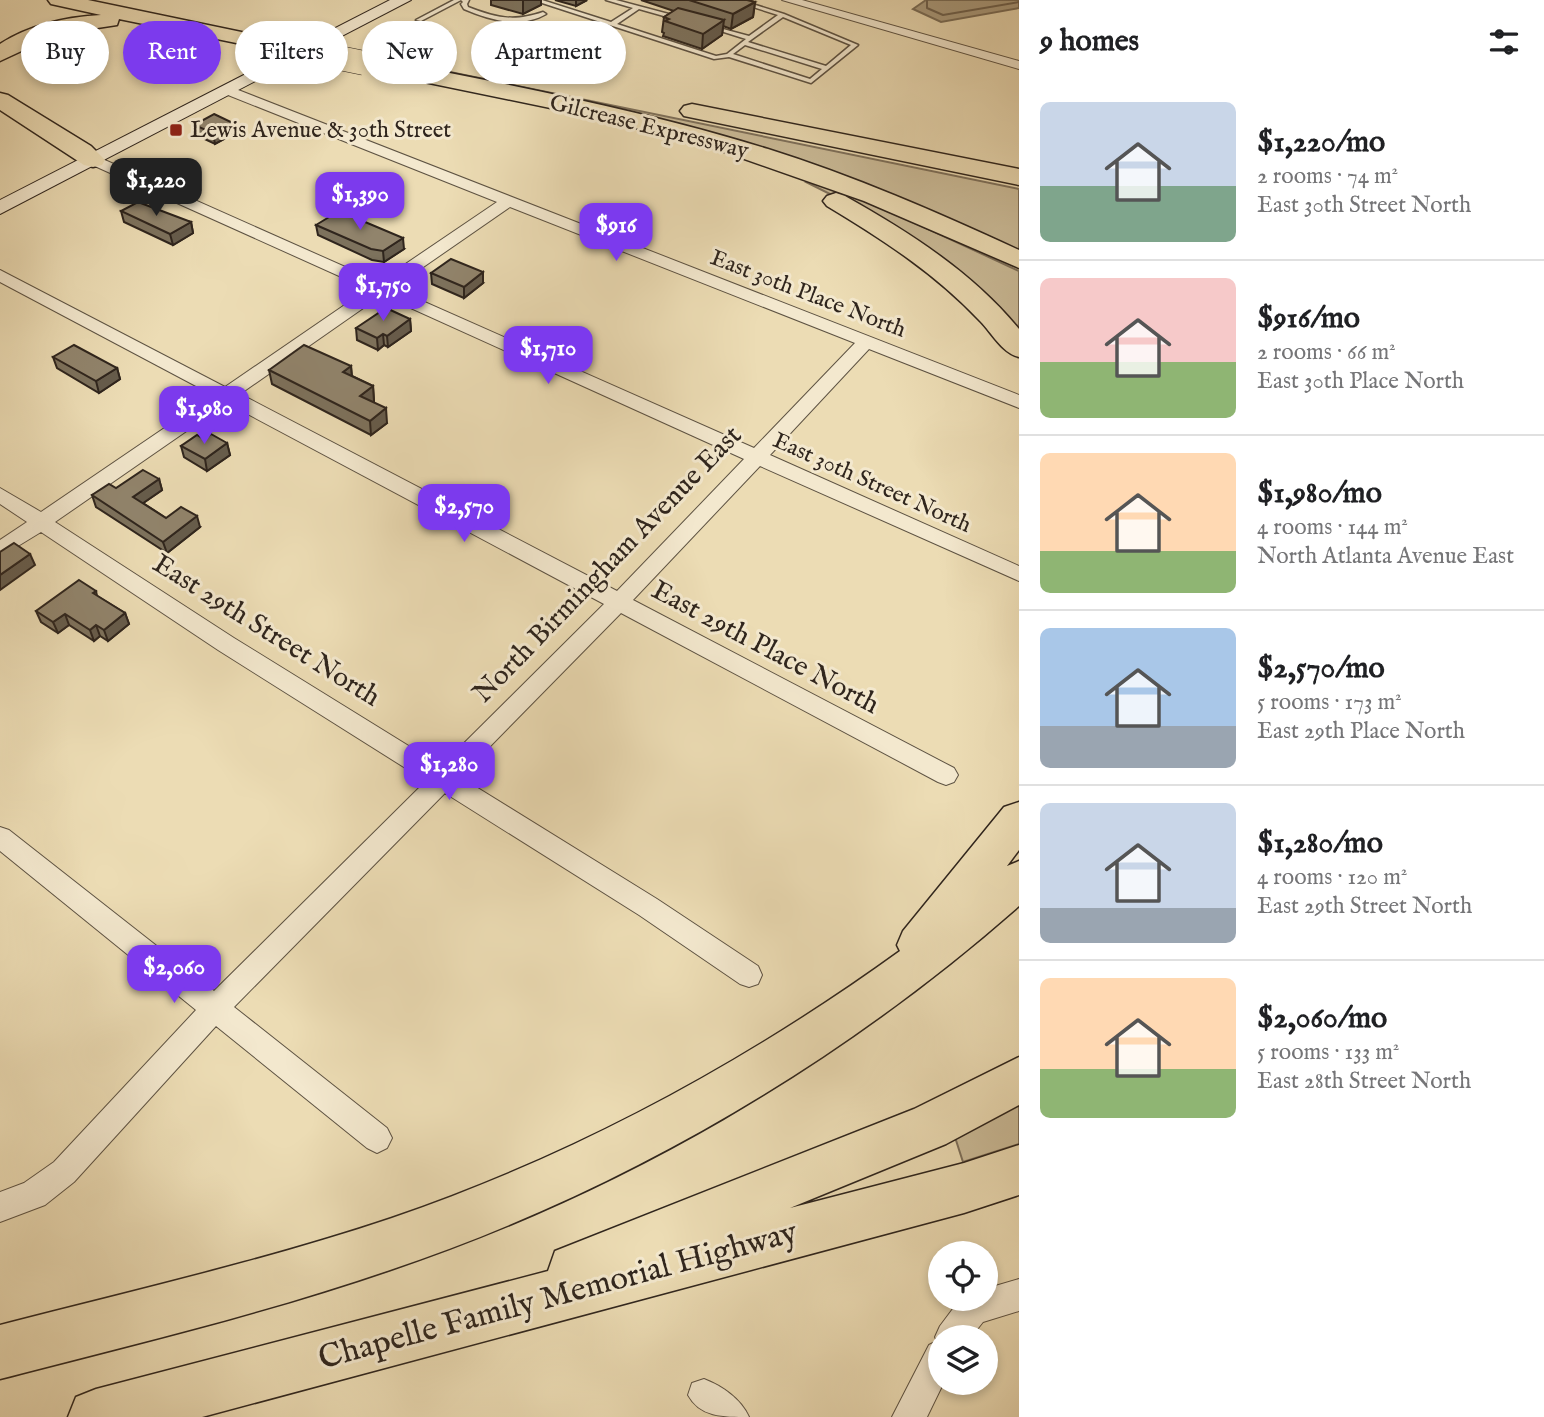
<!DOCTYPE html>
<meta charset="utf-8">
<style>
:root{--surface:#fff;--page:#f2f2f2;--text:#202124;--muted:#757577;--line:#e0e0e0;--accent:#7c3aed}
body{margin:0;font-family:"IM FELL English",serif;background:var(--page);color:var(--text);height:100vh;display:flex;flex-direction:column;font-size:26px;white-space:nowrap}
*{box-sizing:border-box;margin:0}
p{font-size:23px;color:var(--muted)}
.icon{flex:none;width:38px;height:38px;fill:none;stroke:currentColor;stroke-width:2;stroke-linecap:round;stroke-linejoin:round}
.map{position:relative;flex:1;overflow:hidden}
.side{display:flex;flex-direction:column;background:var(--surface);width:525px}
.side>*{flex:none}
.banner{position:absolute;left:21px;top:21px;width:665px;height:63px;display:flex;gap:14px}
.fabs{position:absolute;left:928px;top:1241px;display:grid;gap:14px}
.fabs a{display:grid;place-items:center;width:70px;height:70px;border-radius:50%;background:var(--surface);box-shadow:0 4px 10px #0003;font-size:35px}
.price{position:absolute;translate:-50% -60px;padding:0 16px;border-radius:14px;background:var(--accent);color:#fff;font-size:23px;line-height:46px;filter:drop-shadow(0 2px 4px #0008)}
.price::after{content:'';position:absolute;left:50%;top:42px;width:21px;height:16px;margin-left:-10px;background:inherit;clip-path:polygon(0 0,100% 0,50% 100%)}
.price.current{background:#222;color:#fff}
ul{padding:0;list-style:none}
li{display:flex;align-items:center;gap:21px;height:175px;padding:0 21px}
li+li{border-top:2px solid var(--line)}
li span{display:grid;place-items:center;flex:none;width:196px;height:140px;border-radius:10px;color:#555}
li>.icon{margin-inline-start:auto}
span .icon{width:84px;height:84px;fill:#fffc;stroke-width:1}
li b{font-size:30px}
h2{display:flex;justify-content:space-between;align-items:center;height:84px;padding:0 21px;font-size:30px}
.pill{padding:0 24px;border-radius:32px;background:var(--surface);box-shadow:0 4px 10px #0003;font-size:24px;line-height:63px}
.pill.current{background:var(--accent);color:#fff}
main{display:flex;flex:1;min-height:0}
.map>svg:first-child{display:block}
.green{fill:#ccbd9a;stroke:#7e715c;stroke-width:2}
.water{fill:#ac9e81;stroke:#7a6e59;stroke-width:2}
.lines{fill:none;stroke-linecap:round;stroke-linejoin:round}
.shore{stroke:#6e624f;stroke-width:2}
.lane-casing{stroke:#5e5343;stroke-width:3}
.street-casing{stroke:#5e5343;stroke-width:2}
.secondary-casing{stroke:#2f251d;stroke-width:2}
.highway-casing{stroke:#2f251d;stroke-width:3}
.lane{fill:#f3e8ce;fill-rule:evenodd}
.street{fill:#f3e8ce;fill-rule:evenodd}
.secondary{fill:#f3e8ce;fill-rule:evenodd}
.highway{fill:#ecdcb4;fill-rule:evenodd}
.highway-bridge-casing{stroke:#2f251d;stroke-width:25;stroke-linecap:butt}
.highway-bridge{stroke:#ecdcb4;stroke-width:24}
.wall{fill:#7d725d;stroke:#2f251d;stroke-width:2}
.shaded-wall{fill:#665c4c;stroke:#2f251d;stroke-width:2}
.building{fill:#91846c;stroke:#2f251d;stroke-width:2}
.poi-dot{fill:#8f2418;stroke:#f3e8ce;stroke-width:2.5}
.labels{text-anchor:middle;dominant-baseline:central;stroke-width:6;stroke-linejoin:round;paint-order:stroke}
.far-street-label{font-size:23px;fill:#2f251d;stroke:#f3e8ce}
.far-poi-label{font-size:23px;fill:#2f251d;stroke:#f3e8ce;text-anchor:start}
.street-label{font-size:28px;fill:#2f251d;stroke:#f3e8ce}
.near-street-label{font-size:33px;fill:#2f251d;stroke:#f3e8ce}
</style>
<main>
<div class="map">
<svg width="1019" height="1417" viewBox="0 0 1019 1417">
<rect width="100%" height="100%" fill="#ecdcb4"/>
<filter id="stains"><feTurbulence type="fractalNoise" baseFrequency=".00286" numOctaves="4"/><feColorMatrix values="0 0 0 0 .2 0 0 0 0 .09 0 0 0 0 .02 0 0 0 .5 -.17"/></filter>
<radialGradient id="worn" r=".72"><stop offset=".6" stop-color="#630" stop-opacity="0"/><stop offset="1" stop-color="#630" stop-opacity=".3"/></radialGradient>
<g class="green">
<polygon points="372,56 1019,189 1019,254 824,170 369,59"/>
<polygon points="810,179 863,199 1019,271 1019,339 864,211 806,182"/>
<polygon points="1019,1104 1019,1144 963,1162 954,1134"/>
</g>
<polygon class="water" points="926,0 1019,0 1019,8 941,22 913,9"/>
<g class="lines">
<polyline class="shore" points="927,0 927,8 943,15 1019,2"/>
<defs>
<g id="lane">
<polygon points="454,0 461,0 421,21 416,20"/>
<path d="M461 0H469L467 4 468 7C496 18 514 22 543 12L546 14C520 29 490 20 464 9L461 4 463 2Z"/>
<path d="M533 0H542L611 22 633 8 606 0H616L680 17 681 18 678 20 639 9 617 24 716 56 727 54 746 39 708 27V25L749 36 778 15 731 0H740L784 14 858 45 811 83 729 57 714 59ZM783 17 851 45 826 66 748 42ZM745 45 822 69 810 79 733 54Z"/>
</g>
<g id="street">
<polygon points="782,0 802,0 1019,61 1019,69"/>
<path d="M228 86 1019 395V408L869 349 770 455 1019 566V581L760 466 633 600 954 768 958 775 954 782 946 785 938 782 621 613 460 777 657 899 758 966 762 975 758 984 749 987 740 984 639 915 445 793 234 1007 387 1128 392 1138 387 1148 377 1153 367 1148 216 1026 74 1182 45 1205 0 1222V1192L24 1183 54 1162 196 1010 0 851V827L9 830 214 991 426 781 218 650 41 532 0 557V540L27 522 0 504V488L41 512 213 395 0 282V270L225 387 368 289 88 163 86 160 88 157H98L379 282 497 202 223 93 221 90ZM510 207 855 343 754 448 393 288ZM382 295 744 459 617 591 240 394ZM227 403 604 604 441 766 234 638 55 522Z"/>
<polygon points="1019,1279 1019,1311 983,1322 971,1337 940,1337 940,1382 944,1382 927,1417 892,1417 929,1345 937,1341 935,1337 940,1326 961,1298 985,1298 985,1289"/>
<path d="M704 1379C722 1386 741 1399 749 1417 722 1417 700 1417 688 1395L692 1383Z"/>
</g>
<polygon id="secondary" points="390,0 411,0 0,214 0,200"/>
<g id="highway">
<path d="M48 0H88L251 34 259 35 262 40 259 45 251 46 119 19 117 25 58 34 0 61V44C29 25 66 17 101 15L51 4Z"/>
<path d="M364 56C500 83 636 108 768 149 854 176 937 212 1019 250V268L864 201 713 148 589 116 356 68 353 63 356 58Z"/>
<polygon points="0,93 8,95 91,146 105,160 102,165 93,167 84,165 0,110"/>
<polygon points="692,104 1019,169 1019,185 684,116 680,111 684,106"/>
<path d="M836 193 845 196C909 232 972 272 1019 329V357C1002 353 992 333 980 321 936 274 882 239 827 206L823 201 827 196Z"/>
<path d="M1019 802V850L1007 866 1019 861V906C836 1067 621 1192 390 1270 262 1314 131 1345 0 1379V1325C131 1291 264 1261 392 1218 573 1156 745 1063 900 951L897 945 903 931 1004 807Z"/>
<polygon points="1019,1057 1019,1105 946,1144 790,1208 964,1163 1019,1145 1019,1195 964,1213 202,1417 68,1417 76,1397 96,1389 548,1271 555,1251 914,1109"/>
</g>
</defs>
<use href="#lane" class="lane-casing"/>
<use href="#street" class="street-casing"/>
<use href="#secondary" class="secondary-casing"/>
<use href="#highway" class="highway-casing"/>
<use href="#lane" class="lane"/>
<use href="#street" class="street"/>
<use href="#secondary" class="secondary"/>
<use href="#highway" class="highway"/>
<defs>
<polyline id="highway-bridge" points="251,40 364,63"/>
</defs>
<use href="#highway-bridge" class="highway-bridge-casing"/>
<use href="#highway-bridge" class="highway-bridge"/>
</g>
<g class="wall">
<polygon points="491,0 541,0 541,5 523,14 491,5"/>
<polygon points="555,0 587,0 576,6"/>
<polygon points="641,0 747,0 755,2 753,17 731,29 723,26 722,35 702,49 663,36 664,33 662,32 664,17 674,11"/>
<polygon points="233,123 235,133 215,144 196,135 194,125"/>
<polygon points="121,211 191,222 193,233 173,245 124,222"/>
<polygon points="316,225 404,249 384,262 372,260 318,235"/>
<polygon points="431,273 483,283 464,298 432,284"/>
<polygon points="410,319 411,331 388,347 384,345 378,350 357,340 356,328"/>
<polygon points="53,357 117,368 120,379 99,393 57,368"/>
<polygon points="351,366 352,376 373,386 374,401 373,402 387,423 371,435 272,384 269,370"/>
<polygon points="204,439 227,443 230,455 207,471 184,457 181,446"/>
<polygon points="159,479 162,490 143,503 166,518 200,527 167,553 96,507 92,495"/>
<polygon points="96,591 97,596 125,613 129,624 108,641 100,636 94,641 69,625 58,633 41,622 36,611"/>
</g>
<g class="shaded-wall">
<polygon points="523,0 541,0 541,5 523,14"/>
<polygon points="576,0 587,0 576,6"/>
<polygon points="755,2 753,17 731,29 733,14"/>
<polygon points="724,20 722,35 702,49 703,34"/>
<polygon points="233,123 235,133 215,144 213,133"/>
<polygon points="191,222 193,233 173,245 170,234"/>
<polygon points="403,238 404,249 384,262 383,251"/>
<polygon points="483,272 483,283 464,298 464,287"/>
<polygon points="410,319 411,331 388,347 387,336"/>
<polygon points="383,334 384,345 378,350 377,338"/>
<polygon points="351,366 352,381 343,372"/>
<polygon points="117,368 120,379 99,393 96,381"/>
<polygon points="373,386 374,401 362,410 360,396"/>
<polygon points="386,408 387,423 371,435 370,421"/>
<polygon points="227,443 230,455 207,471 205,459"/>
<polygon points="159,479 162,490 136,508 133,497"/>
<polygon points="197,516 200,527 167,553 163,542"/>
<polygon points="30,554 35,565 0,590 0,575"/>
<polygon points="125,613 129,624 108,641 104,630"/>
<polygon points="65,614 69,625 58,633 53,622"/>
<polygon points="96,625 100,636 94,641 90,630"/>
</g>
<g class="building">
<polygon points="689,0 747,0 755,2 733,14"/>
<polygon points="678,8 724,20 703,34 665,21 669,19 664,17"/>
<polygon points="214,114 233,123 213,133 194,125"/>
<polygon points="138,202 191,222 170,234 121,211"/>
<polygon points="339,211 403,238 383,251 371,249 316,225"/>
<polygon points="451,259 483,272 464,287 431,273"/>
<polygon points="386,308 410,319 387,336 383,334 377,338 356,328"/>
<polygon points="74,345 117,368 96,381 53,357"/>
<polygon points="304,345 351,366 343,372 373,386 360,396 386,408 370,421 269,370"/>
<polygon points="211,434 227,443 205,459 181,446 197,435 204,439"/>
<polygon points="143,470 159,479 133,497 166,518 181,507 197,516 163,542 92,495 109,484 116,488"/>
<polygon points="14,543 30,554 0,575 0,552"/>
<polygon points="79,580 96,591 93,593 125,613 104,630 96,625 90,630 65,614 53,622 36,611"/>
</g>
<rect class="poi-dot" x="169" y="123" width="14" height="14" rx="3.5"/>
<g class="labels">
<g class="far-street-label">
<text transform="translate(649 127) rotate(14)">Gilcrease Expressway</text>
<text transform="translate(808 294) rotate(21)">East 30th Place North</text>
<text transform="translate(872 483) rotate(24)">East 30th Street North</text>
</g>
<g class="far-poi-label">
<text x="190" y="130">Lewis Avenue &amp; 30th Street</text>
</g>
<g class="street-label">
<text transform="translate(608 565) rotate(-46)">North Birmingham Avenue East</text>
<text transform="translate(266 631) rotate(32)">East 29th Street North</text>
<text transform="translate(765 648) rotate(28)">East 29th Place North</text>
</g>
<g class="near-street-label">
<text transform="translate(558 1296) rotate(-15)">Chapelle Family Memorial Highway</text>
</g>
</g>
<rect width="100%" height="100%" filter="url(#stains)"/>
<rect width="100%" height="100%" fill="url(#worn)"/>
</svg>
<div class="fabs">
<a><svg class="icon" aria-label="locate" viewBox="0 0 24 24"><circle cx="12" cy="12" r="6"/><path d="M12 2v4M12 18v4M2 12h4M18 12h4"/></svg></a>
<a><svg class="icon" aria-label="layers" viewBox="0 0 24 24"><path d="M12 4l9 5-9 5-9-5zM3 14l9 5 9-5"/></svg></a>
</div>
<b class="price current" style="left:156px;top:218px">$1,220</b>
<b class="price" style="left:360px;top:232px">$1,390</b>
<b class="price" style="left:616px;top:263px">$916</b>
<b class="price" style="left:383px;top:323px">$1,750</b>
<b class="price" style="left:548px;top:386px">$1,710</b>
<b class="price" style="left:204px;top:446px">$1,980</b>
<b class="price" style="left:464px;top:544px">$2,570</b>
<b class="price" style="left:449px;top:802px">$1,280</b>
<b class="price" style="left:174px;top:1005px">$2,060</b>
<div class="banner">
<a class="pill">Buy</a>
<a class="pill current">Rent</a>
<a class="pill">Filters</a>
<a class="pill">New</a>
<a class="pill">Apartment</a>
</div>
</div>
<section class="side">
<h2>9 homes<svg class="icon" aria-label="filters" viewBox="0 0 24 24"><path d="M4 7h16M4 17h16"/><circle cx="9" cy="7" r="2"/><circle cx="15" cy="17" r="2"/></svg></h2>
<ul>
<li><span style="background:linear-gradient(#c9d6e8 60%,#7fa58c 0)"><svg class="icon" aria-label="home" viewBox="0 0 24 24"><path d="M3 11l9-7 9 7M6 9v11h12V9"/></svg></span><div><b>$1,220/mo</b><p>2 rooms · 74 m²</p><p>East 30th Street North</p></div></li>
<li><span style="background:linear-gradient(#f6c9c9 60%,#8fb573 0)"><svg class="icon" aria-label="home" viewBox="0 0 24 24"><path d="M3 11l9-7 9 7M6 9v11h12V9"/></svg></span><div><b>$916/mo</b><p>2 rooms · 66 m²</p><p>East 30th Place North</p></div></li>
<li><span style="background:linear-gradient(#ffd9b3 70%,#8fb573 0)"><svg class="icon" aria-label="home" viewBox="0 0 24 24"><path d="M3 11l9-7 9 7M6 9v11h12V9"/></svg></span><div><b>$1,980/mo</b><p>4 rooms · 144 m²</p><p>North Atlanta Avenue East</p></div></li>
<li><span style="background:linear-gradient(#a9c7e8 70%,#9aa5b1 0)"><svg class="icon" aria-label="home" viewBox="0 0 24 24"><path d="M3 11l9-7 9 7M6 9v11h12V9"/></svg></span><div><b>$2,570/mo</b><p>5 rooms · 173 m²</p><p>East 29th Place North</p></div></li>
<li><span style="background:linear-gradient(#c9d6e8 75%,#9aa5b1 0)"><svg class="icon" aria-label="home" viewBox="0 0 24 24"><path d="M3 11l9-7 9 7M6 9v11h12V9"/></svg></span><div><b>$1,280/mo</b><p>4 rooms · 120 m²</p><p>East 29th Street North</p></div></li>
<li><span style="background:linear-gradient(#ffd9b3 65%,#8fb573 0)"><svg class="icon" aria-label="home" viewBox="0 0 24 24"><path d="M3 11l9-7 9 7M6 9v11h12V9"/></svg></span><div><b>$2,060/mo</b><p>5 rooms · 133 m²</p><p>East 28th Street North</p></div></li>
</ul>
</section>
</main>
